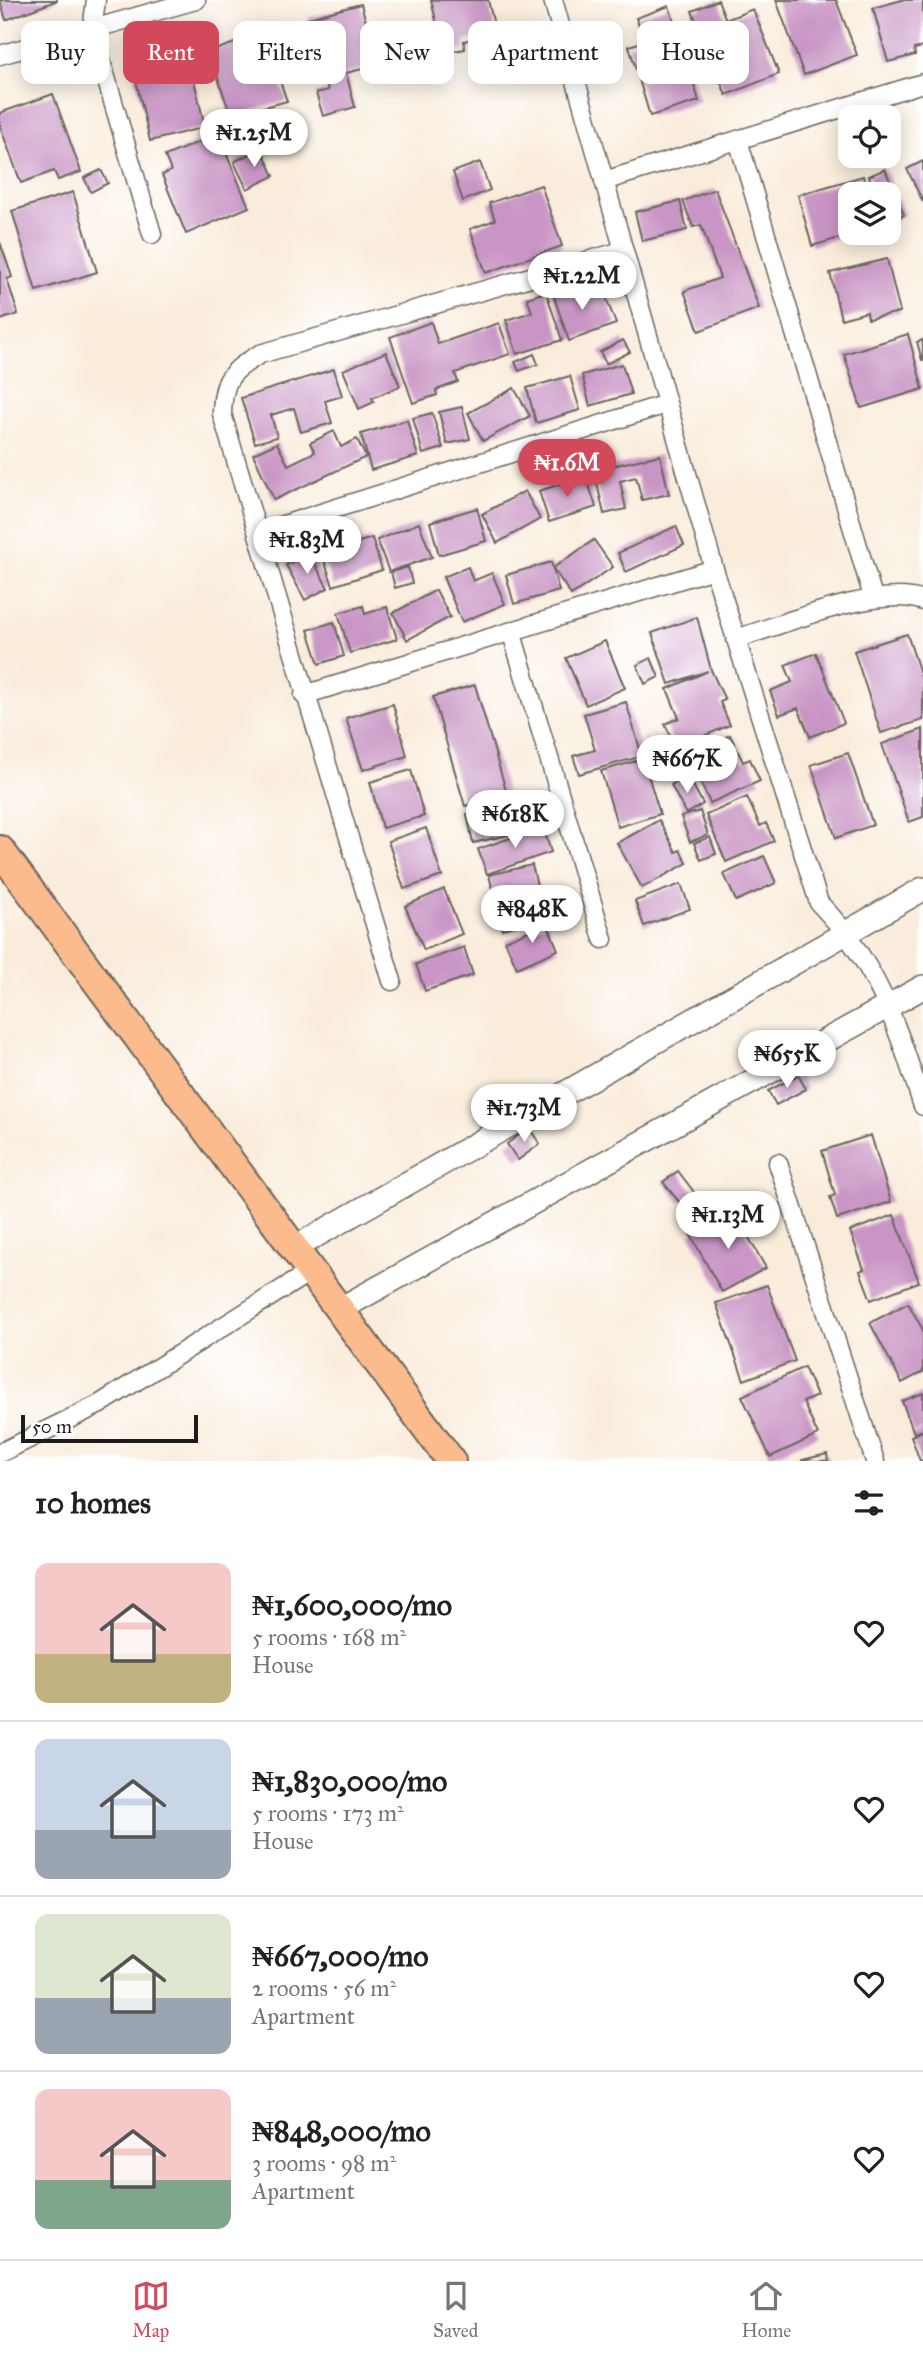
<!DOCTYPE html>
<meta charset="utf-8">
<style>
:root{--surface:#fff;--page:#f2f2f2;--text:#222;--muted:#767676;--line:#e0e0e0;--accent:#d1495b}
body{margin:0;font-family:"IM FELL Great Primer",serif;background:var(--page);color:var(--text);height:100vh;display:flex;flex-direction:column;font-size:26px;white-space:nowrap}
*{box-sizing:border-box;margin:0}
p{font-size:23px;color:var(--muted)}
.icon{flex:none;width:38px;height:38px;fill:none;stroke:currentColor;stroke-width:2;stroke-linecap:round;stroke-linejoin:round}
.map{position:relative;height:1461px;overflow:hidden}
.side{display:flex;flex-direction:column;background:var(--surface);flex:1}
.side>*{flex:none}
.guide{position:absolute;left:21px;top:21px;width:882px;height:63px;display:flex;gap:14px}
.buttons{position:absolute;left:838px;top:105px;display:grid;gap:14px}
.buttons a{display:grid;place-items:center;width:63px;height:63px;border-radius:14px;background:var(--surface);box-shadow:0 4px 18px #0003;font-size:35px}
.scale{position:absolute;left:21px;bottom:18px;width:177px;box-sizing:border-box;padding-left:7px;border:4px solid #1c1c1c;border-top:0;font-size:19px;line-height:24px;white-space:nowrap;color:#1c1c1c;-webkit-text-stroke:5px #fff;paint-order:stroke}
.price{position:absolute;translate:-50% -60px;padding:0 16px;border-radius:24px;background:#fff;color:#222;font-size:23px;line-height:46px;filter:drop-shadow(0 2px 4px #0008)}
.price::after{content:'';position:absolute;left:50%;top:42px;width:21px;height:16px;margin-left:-10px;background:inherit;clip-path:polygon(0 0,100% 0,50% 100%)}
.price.current{background:var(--accent);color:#fff}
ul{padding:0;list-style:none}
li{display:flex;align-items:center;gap:21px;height:175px;padding:0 35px}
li+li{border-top:2px solid var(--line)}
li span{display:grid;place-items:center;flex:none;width:196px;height:140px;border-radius:14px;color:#555}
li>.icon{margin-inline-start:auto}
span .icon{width:84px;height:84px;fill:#fffc;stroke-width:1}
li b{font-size:30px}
h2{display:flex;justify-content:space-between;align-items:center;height:84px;padding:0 35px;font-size:30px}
.chip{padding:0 24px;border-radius:14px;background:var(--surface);box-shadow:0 4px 18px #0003;font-size:24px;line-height:63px}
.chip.current{background:var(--accent);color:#fff}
.tab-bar{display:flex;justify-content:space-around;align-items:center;height:98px;border-top:2px solid var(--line);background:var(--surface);font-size:19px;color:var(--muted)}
.tab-bar a{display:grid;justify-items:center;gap:4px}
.tab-bar .current{color:var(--accent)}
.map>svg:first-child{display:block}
.building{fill:#c995c5}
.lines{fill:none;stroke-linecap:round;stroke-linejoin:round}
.minor-casing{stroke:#69655f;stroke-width:21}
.tertiary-casing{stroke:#69655f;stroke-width:26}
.primary-casing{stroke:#69655f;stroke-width:32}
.minor{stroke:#fff;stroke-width:18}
.tertiary{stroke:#fff;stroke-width:23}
.primary{stroke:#fbbb8d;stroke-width:28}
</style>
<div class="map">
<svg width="923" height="1461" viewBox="0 0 923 1461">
<rect width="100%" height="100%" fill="#fff"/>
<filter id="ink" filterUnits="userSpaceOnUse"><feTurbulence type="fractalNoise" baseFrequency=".0143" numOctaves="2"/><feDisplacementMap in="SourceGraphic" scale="14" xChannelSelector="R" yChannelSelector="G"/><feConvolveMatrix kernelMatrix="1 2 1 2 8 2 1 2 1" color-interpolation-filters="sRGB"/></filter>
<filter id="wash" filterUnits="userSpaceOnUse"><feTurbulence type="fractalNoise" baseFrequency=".00686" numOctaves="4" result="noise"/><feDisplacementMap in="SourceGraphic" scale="28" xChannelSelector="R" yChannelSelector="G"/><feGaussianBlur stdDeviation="1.57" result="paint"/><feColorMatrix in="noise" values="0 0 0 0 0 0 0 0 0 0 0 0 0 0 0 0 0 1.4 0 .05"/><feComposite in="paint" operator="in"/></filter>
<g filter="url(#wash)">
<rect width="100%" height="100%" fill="#f9ecdb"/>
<g id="blocks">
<g class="building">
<polygon points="0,0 58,0 6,20"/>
<polygon points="431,0 488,0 496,33 464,41 465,49 444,53"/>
<polygon points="718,0 726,20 753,9 779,74 726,95 692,11"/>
<polygon points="776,0 836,0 857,55 804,75"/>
<polygon points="902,0 923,0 923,47 914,49 915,55 888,62 873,8"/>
<polygon points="361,4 378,65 346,73 355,107 323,116 316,93 328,90 308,18"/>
<polygon points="669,6 675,24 643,36 636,18"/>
<polygon points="678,31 699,101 650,116 629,46"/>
<polygon points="263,33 287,101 231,116 209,52"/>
<polygon points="441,47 445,62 418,71 414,56"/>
<polygon points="190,63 205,127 150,141 135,76"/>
<polygon points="53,94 81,172 58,180 54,171 21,183 0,126 0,113"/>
<polygon points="218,134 249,207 186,234 162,175 171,171 165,156"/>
<polygon points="261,148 274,176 247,189 234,162"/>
<polygon points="923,161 923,202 907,169"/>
<polygon points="480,162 490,190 463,201 453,172"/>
<polygon points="885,169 904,215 889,222 889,194 876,194 869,176"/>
<polygon points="101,170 108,183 91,192 84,178"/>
<polygon points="863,176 869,194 850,194 850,233 856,233 812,246 798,195"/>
<polygon points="541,185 562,246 486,273 470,229 495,220 489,203"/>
<polygon points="715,189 759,308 699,331 684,291 720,278 701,225 693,227 683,201"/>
<polygon points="73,192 97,272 36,291 12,211"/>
<polygon points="680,201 687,230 642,241 635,212"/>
<polygon points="0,242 12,277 7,279 18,314 0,320"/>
<polygon points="887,259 900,312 868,319 867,312 841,319 830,273"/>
<polygon points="577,282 584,299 604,292 616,324 569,341 552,291"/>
<polygon points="546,292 562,340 517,354 506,320 532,312 527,298"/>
<polygon points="431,322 438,344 499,323 510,354 455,373 458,382 436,390 437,395 413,403 390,337"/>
<polygon points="908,334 923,389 861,408 844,354"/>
<polygon points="623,340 630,352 606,364 600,352"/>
<polygon points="923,340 923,360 922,360 917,342"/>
<polygon points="386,352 400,386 372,398 374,402 359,409 343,370"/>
<polygon points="534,354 538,364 519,371 515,362"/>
<polygon points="622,364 631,394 590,406 582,375"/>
<polygon points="334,369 342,396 325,401 332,423 301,432 294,408 271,415 277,437 255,443 241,398"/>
<polygon points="570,376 580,410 536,423 527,388"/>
<polygon points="514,388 530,416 483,441 468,413"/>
<polygon points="462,407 470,439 447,444 439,412"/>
<polygon points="432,413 443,448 423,454 413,418"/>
<polygon points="407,420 418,456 371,470 361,434"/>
<polygon points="334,431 341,447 357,439 366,457 274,500 253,454 277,443 288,465 315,452 310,443"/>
<polygon points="660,455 669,494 642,500 636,477 620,481 626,509 604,514 594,470"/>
<polygon points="586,476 596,507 549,522 539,491"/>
<polygon points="525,491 540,519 497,543 482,514"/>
<polygon points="477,508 486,541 439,555 430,522"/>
<polygon points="419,523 432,557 389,572 377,540"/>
<polygon points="676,526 684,545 626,572 618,553"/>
<polygon points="372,538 382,570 333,586 322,554"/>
<polygon points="594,540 613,567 571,595 553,568"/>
<polygon points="309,553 328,588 305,600 286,565"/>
<polygon points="551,562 559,591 514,604 506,575"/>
<polygon points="408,567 412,583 395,588 391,572"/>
<polygon points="468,567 473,581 492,573 505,604 462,622 443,577"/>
<polygon points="436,590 450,617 407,640 393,613"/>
<polygon points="363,606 365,614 387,607 397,639 350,653 338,613"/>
<polygon points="697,617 711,670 725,700 720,702 730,725 676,748 665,724 679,718 667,689 708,671 669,684 652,633"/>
<polygon points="334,622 344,656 319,664 308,630"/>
<polygon points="907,634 923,682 923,720 881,733 854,651"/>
<polygon points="605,641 625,688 586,705 566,658"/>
<polygon points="816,653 844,723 810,737 798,708 779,715 770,691 792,682 785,665"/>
<polygon points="651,658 659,677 645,684 637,665"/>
<polygon points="475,685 507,794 465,806 433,697"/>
<polygon points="626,702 642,756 579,774 573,756 595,750 584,714"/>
<polygon points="393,704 407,756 363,770 346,718"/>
<polygon points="923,729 923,817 909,822 882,744"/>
<polygon points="730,735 743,762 750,759 760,781 710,803 688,755"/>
<polygon points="848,753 873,825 836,838 811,765"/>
<polygon points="643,759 660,814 618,827 601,771"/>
<polygon points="411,770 424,816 382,828 370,782"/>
<polygon points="688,776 703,804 686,814 671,785"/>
<polygon points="747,797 760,826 766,823 774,841 726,862 706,815"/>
<polygon points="516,803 522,832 473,843 467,814"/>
<polygon points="700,811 708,835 690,842 681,817"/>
<polygon points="659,820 676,852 680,850 687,863 642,888 617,843"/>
<polygon points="543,827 551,852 487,874 478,849"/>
<polygon points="426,828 442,876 404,889 388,841"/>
<polygon points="710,837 716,854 701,860 694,843"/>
<polygon points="764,856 776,883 736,901 724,874"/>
<polygon points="532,865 545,919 502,929 489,875"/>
<polygon points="681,884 690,909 644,926 635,901"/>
<polygon points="444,889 462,934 424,950 405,906"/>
<polygon points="547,923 558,950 517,968 505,941"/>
<polygon points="464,947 473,975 425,991 416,964"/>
<polygon points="798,1075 806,1089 776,1105 768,1091"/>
<polygon points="529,1128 540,1144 518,1160 507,1144"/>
<polygon points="871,1135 891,1202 837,1219 830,1197 835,1195 822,1151"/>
<polygon points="678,1171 694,1192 680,1203 663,1182"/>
<polygon points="733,1210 766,1268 722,1292 690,1234"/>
<polygon points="894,1215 919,1282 871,1300 860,1271 864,1269 850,1231"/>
<polygon points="767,1285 795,1361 744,1380 716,1303"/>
<polygon points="908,1303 923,1330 923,1372 902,1383 870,1323"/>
<polygon points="804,1367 817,1396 803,1402 818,1435 770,1457 742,1396"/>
<polygon points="923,1393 923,1430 914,1433 902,1401"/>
<polygon points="923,1431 923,1460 920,1461 911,1436"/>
<polygon points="827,1454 828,1461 802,1461 802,1460"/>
</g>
</g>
</g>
<g filter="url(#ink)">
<use href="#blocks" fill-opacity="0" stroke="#69655f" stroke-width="2"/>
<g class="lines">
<defs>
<g id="minor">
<polyline points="96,0 92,30 152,234"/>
<path d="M553 0 714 569 819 903C879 965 897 1027 923 1106"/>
<polyline points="0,55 196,0"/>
<polyline points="738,140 873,597"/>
<polyline points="604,181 923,83"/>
<polyline points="258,533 666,404"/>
<polyline points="512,634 603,939"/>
<path d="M736 639C781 625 881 584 923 601"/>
<polyline points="304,695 714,569"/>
<path d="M392 981 222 414C223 379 230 372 260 354L622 251"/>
<polyline points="778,1163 875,1461"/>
<polyline points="0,1453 100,1404 311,1271"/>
</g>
<g id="tertiary">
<polyline points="294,1248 923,889"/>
<polyline points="340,1309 923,987"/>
</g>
<polyline id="primary" points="0,850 451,1461"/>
</defs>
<use href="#minor" class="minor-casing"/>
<use href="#tertiary" class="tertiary-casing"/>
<use href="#primary" class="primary-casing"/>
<use href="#minor" class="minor"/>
<use href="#tertiary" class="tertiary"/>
<use href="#primary" class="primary"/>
</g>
</g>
</svg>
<div class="buttons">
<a><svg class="icon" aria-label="locate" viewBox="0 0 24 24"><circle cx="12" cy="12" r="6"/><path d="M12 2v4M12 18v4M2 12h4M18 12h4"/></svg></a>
<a><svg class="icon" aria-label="layers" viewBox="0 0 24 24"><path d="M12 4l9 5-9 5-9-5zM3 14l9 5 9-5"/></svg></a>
</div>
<div class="scale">50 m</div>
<b class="price" style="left:254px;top:169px">₦1.25M</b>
<b class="price" style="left:582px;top:312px">₦1.22M</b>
<b class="price current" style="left:567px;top:499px">₦1.6M</b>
<b class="price" style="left:307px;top:576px">₦1.83M</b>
<b class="price" style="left:687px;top:795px">₦667K</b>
<b class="price" style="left:515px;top:850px">₦618K</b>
<b class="price" style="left:532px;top:945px">₦848K</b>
<b class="price" style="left:787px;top:1090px">₦655K</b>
<b class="price" style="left:524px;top:1144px">₦1.73M</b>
<b class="price" style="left:728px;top:1251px">₦1.13M</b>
<div class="guide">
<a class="chip">Buy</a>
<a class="chip current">Rent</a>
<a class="chip">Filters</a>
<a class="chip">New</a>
<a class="chip">Apartment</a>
<a class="chip">House</a>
</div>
</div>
<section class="side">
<h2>10 homes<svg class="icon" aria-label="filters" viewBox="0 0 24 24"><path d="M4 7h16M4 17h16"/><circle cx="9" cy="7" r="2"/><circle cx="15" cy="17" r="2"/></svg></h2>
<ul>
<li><span style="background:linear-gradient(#f6c9c9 65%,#c2b280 0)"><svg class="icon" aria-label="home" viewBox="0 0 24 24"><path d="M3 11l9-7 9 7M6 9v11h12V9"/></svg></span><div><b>₦1,600,000/mo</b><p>5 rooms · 168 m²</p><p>House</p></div><svg class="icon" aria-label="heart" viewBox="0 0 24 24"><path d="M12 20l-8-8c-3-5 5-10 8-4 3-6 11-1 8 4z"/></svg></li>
<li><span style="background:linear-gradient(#c9d6e8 65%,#9aa5b1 0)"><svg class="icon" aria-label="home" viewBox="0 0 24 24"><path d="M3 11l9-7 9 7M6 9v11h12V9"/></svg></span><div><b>₦1,830,000/mo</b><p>5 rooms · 173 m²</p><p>House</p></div><svg class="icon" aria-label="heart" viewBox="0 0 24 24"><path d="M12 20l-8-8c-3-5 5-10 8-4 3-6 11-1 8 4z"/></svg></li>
<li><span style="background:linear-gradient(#dfe7d0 60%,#9aa5b1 0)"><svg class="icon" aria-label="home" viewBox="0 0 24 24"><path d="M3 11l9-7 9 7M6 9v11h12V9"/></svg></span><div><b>₦667,000/mo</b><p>2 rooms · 56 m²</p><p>Apartment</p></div><svg class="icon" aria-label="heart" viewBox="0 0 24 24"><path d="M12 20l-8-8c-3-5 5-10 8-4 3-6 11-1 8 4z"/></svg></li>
<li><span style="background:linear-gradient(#f6c9c9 65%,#7fa58c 0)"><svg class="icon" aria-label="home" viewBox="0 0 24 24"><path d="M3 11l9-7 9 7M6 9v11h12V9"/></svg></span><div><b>₦848,000/mo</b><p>3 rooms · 98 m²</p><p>Apartment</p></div><svg class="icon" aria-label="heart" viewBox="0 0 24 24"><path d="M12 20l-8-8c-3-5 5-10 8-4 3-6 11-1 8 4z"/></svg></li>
</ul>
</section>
<nav class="tab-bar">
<a class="current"><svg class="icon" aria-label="map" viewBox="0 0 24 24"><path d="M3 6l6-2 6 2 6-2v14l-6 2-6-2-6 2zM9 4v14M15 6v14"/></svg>Map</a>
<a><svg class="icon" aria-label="saved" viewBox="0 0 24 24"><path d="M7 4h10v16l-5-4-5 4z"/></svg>Saved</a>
<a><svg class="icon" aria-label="home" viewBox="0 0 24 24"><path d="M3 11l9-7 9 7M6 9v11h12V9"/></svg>Home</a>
</nav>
